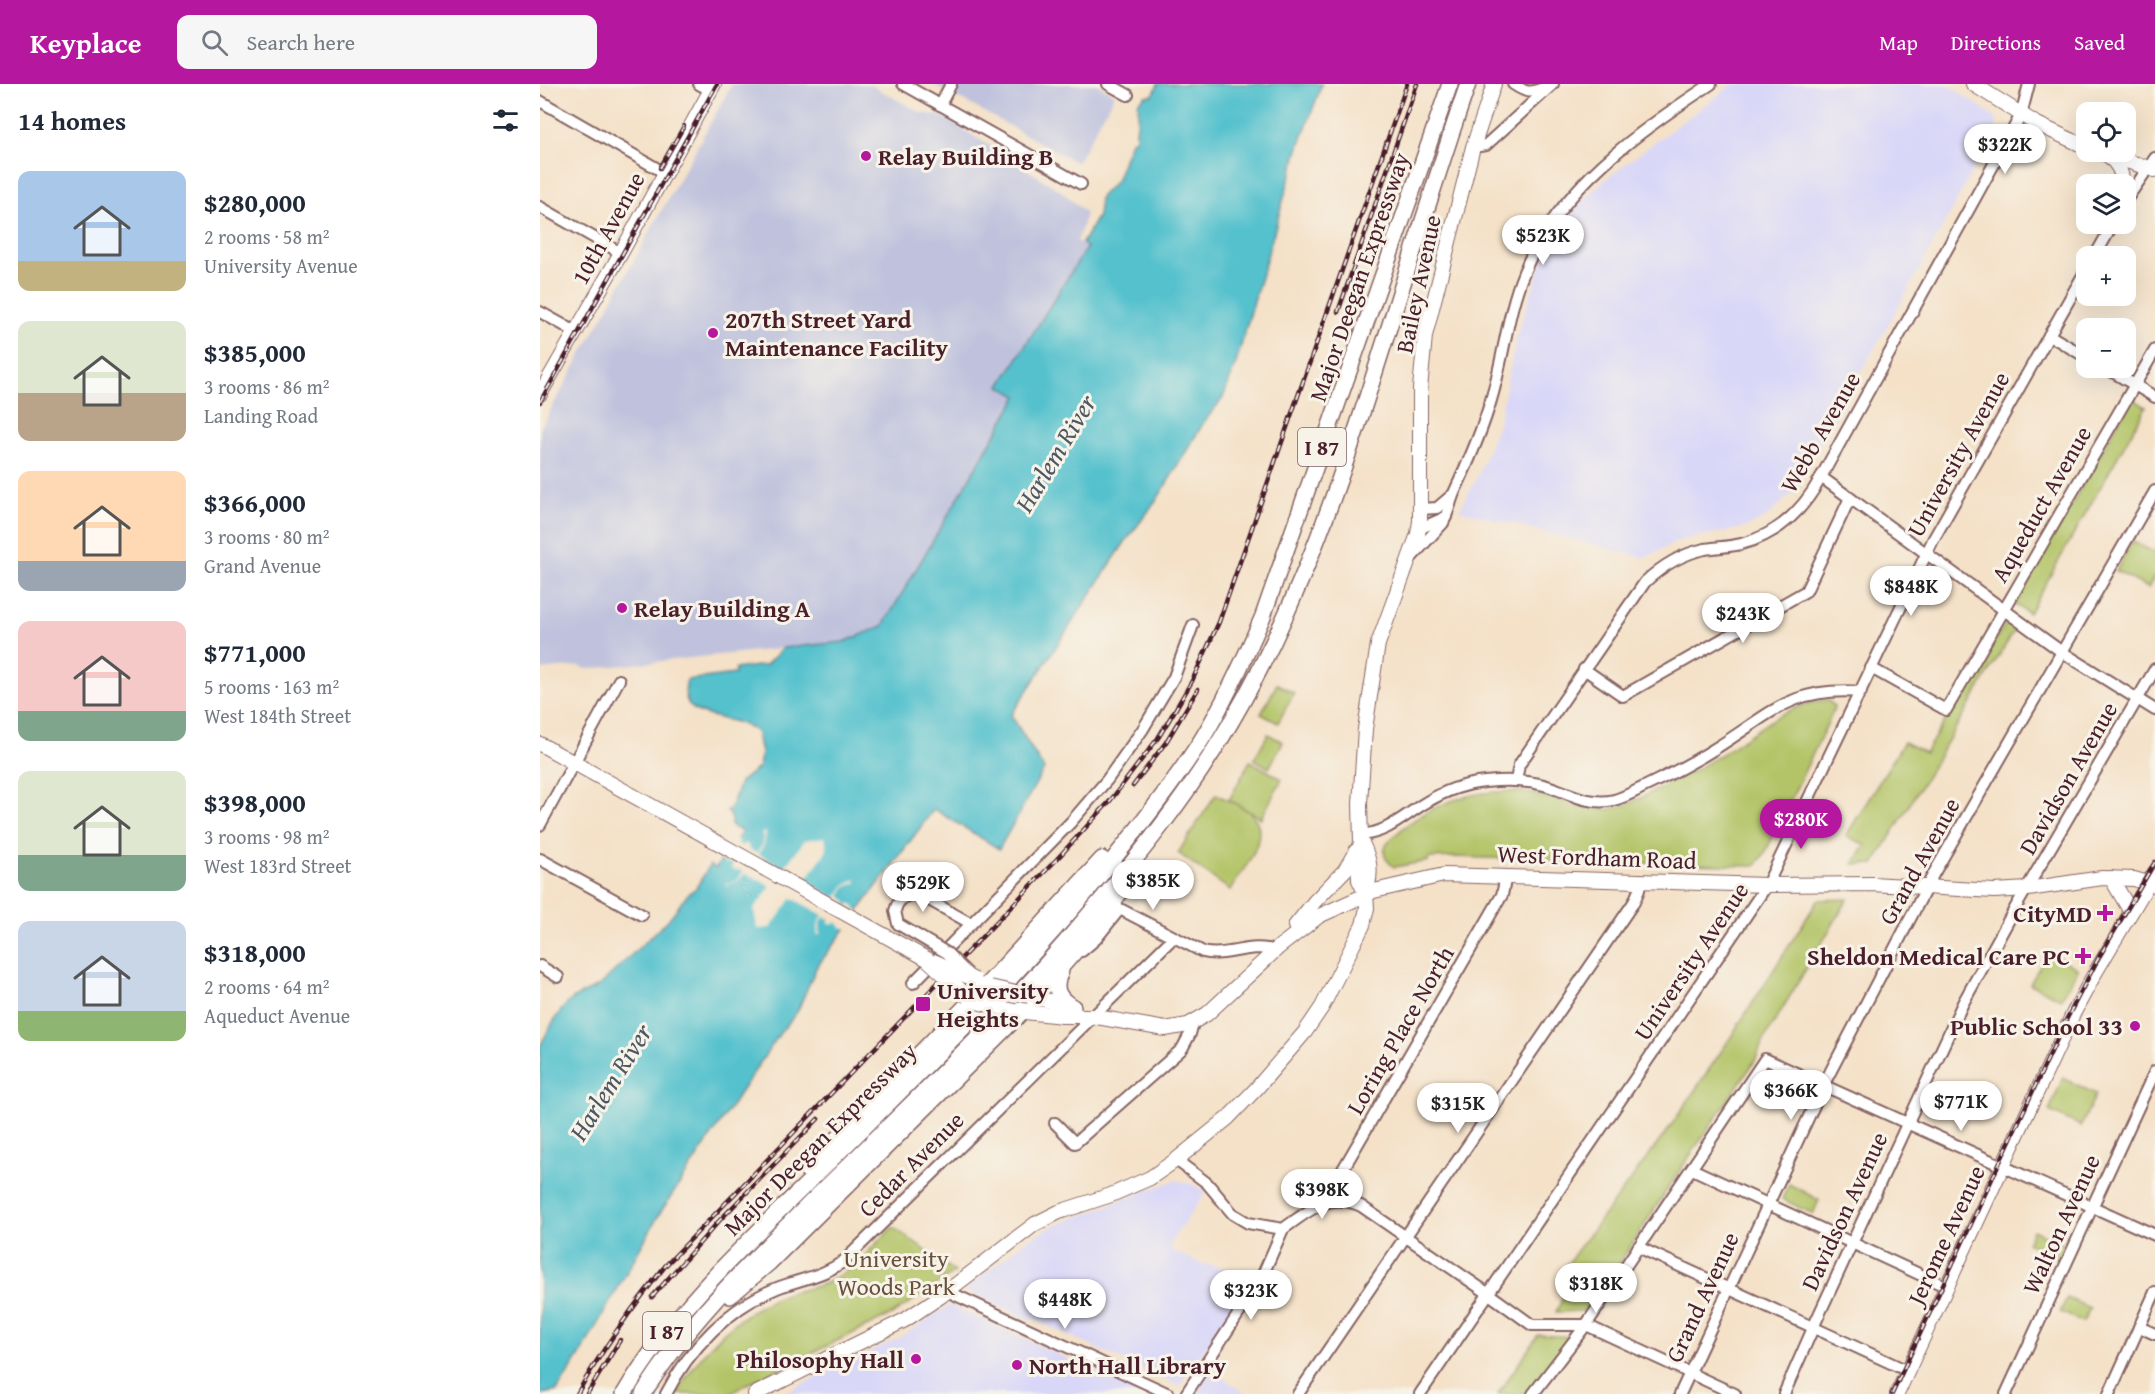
<!DOCTYPE html>
<meta charset="utf-8">
<style>
:root{--surface:#fff;--page:#f6f6f7;--text:#1f2937;--muted:#747a83;--accent:#b5179e}
body{margin:0;font-family:"Gentium Book Plus",serif;background:var(--page);color:var(--text);height:100vh;display:flex;flex-direction:column;font-size:22px;white-space:nowrap}
*{box-sizing:border-box;margin:0}
p{font-size:20px;color:var(--muted)}
.icon{flex:none;width:33px;height:33px;fill:none;stroke:currentColor;stroke-width:2;stroke-linecap:round;stroke-linejoin:round}
.map{position:relative;flex:1;overflow:hidden}
.side{display:flex;flex-direction:column;background:var(--surface);width:540px}
.side>*{flex:none}
.fabs{position:absolute;left:1536px;top:18px;display:grid;gap:12px}
.fabs a{display:grid;place-items:center;width:60px;height:60px;border-radius:12px;background:var(--surface);box-shadow:0 6px 24px #0002;font-size:30px}
.price{position:absolute;translate:-50% -51px;padding:0 14px;border-radius:21px;background:#fff;color:#222;font-size:20px;line-height:39px;filter:drop-shadow(0 2px 3px #0008)}
.price::after{content:'';position:absolute;left:50%;top:36px;width:18px;height:14px;margin-left:-9px;background:inherit;clip-path:polygon(0 0,100% 0,50% 100%)}
.price.current{background:var(--accent);color:#fff}
ul{padding:0;list-style:none}
li{display:flex;align-items:center;gap:18px;height:150px;padding:0 18px}
li span{display:grid;place-items:center;flex:none;width:168px;height:120px;border-radius:12px;color:#555}
li>.icon{margin-inline-start:auto}
span .icon{width:72px;height:72px;fill:#fffc;stroke-width:1}
li b{font-size:26px}
h2{display:flex;justify-content:space-between;align-items:center;height:72px;padding:0 18px;font-size:26px}
header{display:flex;align-items:center;gap:36px;box-sizing:border-box;height:84px;padding:0 30px;background:var(--accent);color:#fff}
header strong{font-size:28px}
nav{display:flex;gap:33px;margin-inline-start:auto;font-size:21px}
.search{width:420px;height:54px;background:var(--page);display:flex;align-items:center;gap:15px;box-sizing:border-box;padding:0 21px;border-radius:12px;color:var(--muted);font-size:22px}
main{display:flex;flex:1;min-height:0}
.map>svg:first-child{display:block}
.built{fill:#d9d7f8}
.industrial{fill:#c0c2dd}
.green{fill:#b3c467;stroke:#7e7249;stroke-width:1.5}
.water{fill:#54c1cd;stroke:#4f707c;stroke-width:1.5}
.pier{fill:#f4e1c8}
.lines{fill:none;stroke-linecap:round;stroke-linejoin:round}
.minor-casing{stroke:#866362;stroke-width:14}
.major-casing{stroke:#866362;stroke-width:16}
.highway-casing{stroke:#866362;stroke-width:18}
.minor{stroke:#fff;stroke-width:10}
.major{stroke:#fff;stroke-width:14}
.highway{stroke:#fff;stroke-width:15}
.rail-casing{stroke:#4a1f2b;stroke-width:4.5}
.rail{stroke:#f7f3e8;stroke-width:2;stroke-dasharray:7;stroke-linecap:butt}
.minor-bridge-casing{stroke:#866362;stroke-width:14;stroke-linecap:butt}
.major-bridge-casing{stroke:#866362;stroke-width:16;stroke-linecap:butt}
.minor-bridge{stroke:#fff;stroke-width:10}
.major-bridge{stroke:#fff;stroke-width:14}
.poi-dot{fill:#b5179e;stroke:#f7f3e8;stroke-width:2}
.labels{text-anchor:middle;dominant-baseline:central;stroke-width:6;stroke-linejoin:round;paint-order:stroke}
.shield{fill:#f7f3e8;stroke:#7e5f64;stroke-width:1.5}
.shield-label{font-size:22px;font-weight:bold;fill:#4a1f2b}
.poi-label{font-size:24px;font-weight:bold;fill:#4a1f2b;stroke:#f7f3e8;text-anchor:start}
.street-label{font-size:24px;fill:#4a1f2b;stroke:#f7f3e8}
.park-label{font-size:24px;fill:#6a513d;stroke:#f7f3e8}
.water-label{font-size:26px;font-style:italic;fill:#4e5864;stroke:#f7f3e8}
</style>
<header>
<strong>Keyplace</strong>
<div class="search"><svg class="icon" aria-label="search" viewBox="0 0 24 24"><circle cx="10" cy="10" r="6"/><path d="M15 15l6 6"/></svg>Search here</div>
<nav><a>Map</a><a>Directions</a><a>Saved</a></nav>
</header>
<main>
<section class="side">
<h2>14 homes<svg class="icon" aria-label="filters" viewBox="0 0 24 24"><path d="M4 7h16M4 17h16"/><circle cx="9" cy="7" r="2"/><circle cx="15" cy="17" r="2"/></svg></h2>
<ul>
<li><span style="background:linear-gradient(#a9c7e8 75%,#c2b280 0)"><svg class="icon" aria-label="home" viewBox="0 0 24 24"><path d="M3 11l9-7 9 7M6 9v11h12V9"/></svg></span><div><b>$280,000</b><p>2 rooms · 58 m²</p><p>University Avenue</p></div></li>
<li><span style="background:linear-gradient(#dfe7d0 60%,#b9a48a 0)"><svg class="icon" aria-label="home" viewBox="0 0 24 24"><path d="M3 11l9-7 9 7M6 9v11h12V9"/></svg></span><div><b>$385,000</b><p>3 rooms · 86 m²</p><p>Landing Road</p></div></li>
<li><span style="background:linear-gradient(#ffd9b3 75%,#9aa5b1 0)"><svg class="icon" aria-label="home" viewBox="0 0 24 24"><path d="M3 11l9-7 9 7M6 9v11h12V9"/></svg></span><div><b>$366,000</b><p>3 rooms · 80 m²</p><p>Grand Avenue</p></div></li>
<li><span style="background:linear-gradient(#f6c9c9 75%,#7fa58c 0)"><svg class="icon" aria-label="home" viewBox="0 0 24 24"><path d="M3 11l9-7 9 7M6 9v11h12V9"/></svg></span><div><b>$771,000</b><p>5 rooms · 163 m²</p><p>West 184th Street</p></div></li>
<li><span style="background:linear-gradient(#dfe7d0 70%,#7fa58c 0)"><svg class="icon" aria-label="home" viewBox="0 0 24 24"><path d="M3 11l9-7 9 7M6 9v11h12V9"/></svg></span><div><b>$398,000</b><p>3 rooms · 98 m²</p><p>West 183rd Street</p></div></li>
<li><span style="background:linear-gradient(#c9d6e8 75%,#8fb573 0)"><svg class="icon" aria-label="home" viewBox="0 0 24 24"><path d="M3 11l9-7 9 7M6 9v11h12V9"/></svg></span><div><b>$318,000</b><p>2 rooms · 64 m²</p><p>Aqueduct Avenue</p></div></li>
</ul>
</section>
<div class="map">
<svg width="1615" height="1310" viewBox="0 0 1615 1310">
<rect width="100%" height="100%" fill="#f7f3e8"/>
<filter id="ink" filterUnits="userSpaceOnUse"><feTurbulence type="fractalNoise" baseFrequency=".0167" numOctaves="2"/><feDisplacementMap in="SourceGraphic" scale="12" xChannelSelector="R" yChannelSelector="G"/><feConvolveMatrix kernelMatrix="1 2 1 2 8 2 1 2 1" color-interpolation-filters="sRGB"/></filter>
<filter id="wash" filterUnits="userSpaceOnUse"><feTurbulence type="fractalNoise" baseFrequency=".008" numOctaves="4" result="noise"/><feDisplacementMap in="SourceGraphic" scale="24" xChannelSelector="R" yChannelSelector="G"/><feGaussianBlur stdDeviation="1.35" result="paint"/><feColorMatrix in="noise" values="0 0 0 0 0 0 0 0 0 0 0 0 0 0 0 0 0 1.4 0 .05"/><feComposite in="paint" operator="in"/></filter>
<g filter="url(#wash)">
<rect width="100%" height="100%" fill="#f4e1c8"/>
<g class="built">
<polygon points="1193,0 1407,0 1456,34 1457,41 1387,172 1253,408 1227,433 1204,444 1140,456 1104,474 919,426 938,392 959,337 977,251 1007,163 1027,130 1067,94"/>
<polygon points="636,1096 651,1100 666,1108 631,1157 630,1163 633,1167 662,1180 711,1189 687,1233 639,1302 493,1235 489,1235 427,1208 427,1204 488,1155 513,1142"/>
<polygon points="410,1221 557,1288 611,1310 242,1310 361,1253"/>
<polygon points="671,1286 704,1308 702,1310 656,1310"/>
</g>
<g class="industrial">
<polygon points="192,0 329,0 381,29 402,32 521,107 546,129 537,158 547,162 460,301 479,312 343,542 304,558 47,585 40,582 0,586 0,345"/>
<polygon points="393,0 557,0 575,10 537,79"/>
</g>
<g class="green">
<polygon points="1592,314 1606,323 1489,529 1475,521"/>
<polygon points="1592,457 1615,469 1615,492 1608,504 1576,487"/>
<polygon points="1468,536 1477,542 1334,780 1313,780 1326,761 1306,752 1364,658 1385,669"/>
<polygon points="737,600 754,609 738,639 721,630"/>
<path d="M1288 616 1294 622 1293 628 1225 769 1217 780 1212 782 914 773 889 774 888 777 854 783C842 774 841 765 852 754 893 715 948 699 1003 712 1026 717 1045 728 1069 725 1084 723 1099 715 1112 708 1139 695 1166 681 1191 664 1221 643 1250 619 1288 616Z"/>
<polygon points="728,650 743,658 729,684 714,675"/>
<polygon points="710,677 742,695 721,734 689,716"/>
<path d="M676 710C687 716 700 721 709 728 735 748 703 787 690 806L638 769Z"/>
<polygon points="1308,815 1223,957 1215,977 1138,1089 1070,1194 1045,1227 1016,1228 1037,1187 1027,1180 1128,1046 1189,956 1278,816"/>
<polygon points="1508,867 1538,885 1521,915 1490,900"/>
<polygon points="1523,994 1556,1010 1541,1042 1509,1027"/>
<polygon points="1249,1100 1279,1116 1273,1130 1242,1115"/>
<path d="M353 1143 415 1188 353 1230 201 1303 191 1310H136C162 1265 197 1228 246 1210 259 1206 274 1204 286 1199 312 1188 333 1162 353 1143Z"/>
<polygon points="1493,1146 1524,1160 1518,1174 1487,1159"/>
<polygon points="1527,1214 1550,1224 1543,1238 1520,1228"/>
<polygon points="998,1251 1031,1253 987,1310 958,1310"/>
</g>
<path class="water" d="M618 0H782L759 62 696 279 683 314 664 338 616 417 585 458 471 631 504 685 459 765 394 725 276 884 257 928 240 949 120 1129 40 1271 17 1307 0 1310V962C8 947 19 924 34 914 42 909 52 906 60 901L128 836 149 809 156 804 170 781 176 784 202 748 191 741V734L187 727 191 724 200 698 219 683 221 669 217 649C195 626 134 643 147 596L195 590V585L226 581 243 564 304 558 343 542 478 312 460 302 547 163 542 159 558 132 560 113 576 97 591 57 596 55C595 43 600 32 598 19L605 12 613 11Z"/>
<polygon class="pier" points="226,748 224,761 218,770 244,784 265,756 285,753 287,766 265,797 296,814 305,801 317,795 316,799 305,803 300,812 307,817 306,820 309,822 310,819 315,822 314,824 321,828 309,845 300,843 300,841 295,838 293,841 288,838 290,835 284,833 280,838 280,850 277,850 279,837 283,831 252,814 230,844 217,845 214,825 231,802 205,789 198,797 186,802 186,798 188,800 197,796 203,788 198,785 197,787 191,784 193,781 188,778 186,780 180,774 195,755 200,757 198,760 203,762 205,759 209,762 208,765 216,769 223,760 223,749"/>
</g>
<g filter="url(#ink)">
<g class="lines">
<defs>
<g id="minor">
<polyline points="159,0 170,6"/>
<polyline points="363,0 541,100"/>
<polyline points="568,0 588,11"/>
<path d="M973 0C988 10 990 9 1006 3"/>
<polyline points="0,17 125,89"/>
<polyline points="400,21 411,0"/>
<polyline points="933,63 946,61 1013,0"/>
<polyline points="1586,116 1615,74"/>
<polyline points="0,123 81,169"/>
<polyline points="1555,172 1573,140"/>
<polyline points="0,228 36,248"/>
<polyline points="1509,251 1546,273"/>
<polyline points="1566,284 1615,313"/>
<polyline points="1281,393 1522,568 1615,626"/>
<polyline points="881,425 897,424 911,412"/>
<polyline points="879,445 906,433"/>
<path d="M869 476 903 439C908 429 910 419 914 409 928 379 942 348 951 316 964 273 967 229 984 188 1019 103 1097 49 1171 0"/>
<polyline points="1331,584 1406,626 1615,266"/>
<polyline points="1044,585 1083,612 1266,507 1310,414"/>
<path d="M976 697 979 681 1105 498C1122 482 1141 470 1165 465 1177 463 1189 463 1201 460 1237 451 1263 426 1280 395L1481 31 1489 0"/>
<polyline points="0,741 79,596"/>
<path d="M821 751C849 748 862 733 885 719 904 707 923 700 945 698 964 696 985 696 1004 701 1028 708 1048 722 1074 716 1086 713 1097 706 1108 701 1131 690 1154 678 1176 664 1230 631 1251 602 1321 608"/>
<polyline points="0,775 102,831"/>
<path d="M397 863 358 840 355 827C358 814 367 809 380 811L430 839"/>
<path d="M542 867 556 855 580 825 663 868C687 874 711 858 735 867"/>
<polyline points="0,882 18,893"/>
<polyline points="373,899 531,738 567,696 603,645 634,593 653,541"/>
<polyline points="515,1039 535,1059 642,965 650,950 653,939"/>
<path d="M636 1076 667 1099 693 1130 708 1139 743 1145C769 1127 788 1107 821 1122L949 1210 992 1241H1046L1195 1310"/>
<polyline points="1152,1085 1407,1203"/>
<polyline points="784,1118 962,811 966,792"/>
<polyline points="1098,1163 1368,1287"/>
<polyline points="407,1207 629,1310"/>
<polyline points="1599,1243 1615,1250"/>
<path d="M126 1310C149 1265 189 1223 237 1204 260 1195 285 1192 305 1176L633 854"/>
<polyline points="646,1310 720,1197 743,1145"/>
<polyline points="758,1310 1094,818 1099,806 1100,796"/>
<polyline points="880,1310 1227,801 1393,456 1546,186"/>
<polyline points="993,1310 1046,1241 1225,975 1615,1151"/>
<polyline points="1140,1310 1284,1000 1394,789 1615,407"/>
<polyline points="1244,1310 1277,1235 1423,919 1477,821 1615,585"/>
<polyline points="1466,1310 1615,987"/>
<polyline points="1569,1310 1615,1208"/>
</g>
<g id="major">
<polyline points="1433,0 1495,39 1546,63"/>
<polyline points="1558,68 1615,86"/>
<path d="M1569 72C1577 80 1583 88 1582 100"/>
<polyline points="0,310 81,169 174,0"/>
<polyline points="0,660 387,875"/>
<path d="M821 757C831 777 832 788 826 810"/>
<polyline points="1571,794 1591,828"/>
<polyline points="755,842 775,817 805,786 816,767"/>
<polyline points="489,912 530,922"/>
<polyline points="475,927 523,932 551,932 625,945 648,941 667,930 739,863 779,832 834,807 904,791 1227,801 1332,800 1454,807 1488,805 1562,794 1594,795 1615,801"/>
<polyline points="215,1310 365,1236 401,1212 495,1140 519,1128 571,1111 610,1094 636,1076 688,1034 716,1005 765,948 782,923 823,841 827,824 826,810 819,796 818,775 821,757 820,720 825,645 838,560 878,450 880,437 880,305 885,252 933,63 954,0"/>
<polyline points="1357,1310 1533,930 1555,889 1615,788"/>
</g>
<g id="highway">
<path d="M521 887C513 904 517 914 533 923"/>
<polyline points="267,1086 456,891 562,775"/>
<polyline points="190,1212 229,1179 476,934 547,854 592,792"/>
<path d="M84 1310C138 1218 221 1146 296 1071 398 971 499 871 587 758 613 725 639 691 662 655 686 616 705 574 723 532L910 0"/>
<path d="M103 1310C149 1236 214 1175 275 1114 366 1025 458 938 540 841 595 777 649 711 691 638 758 523 801 397 840 272 869 181 897 90 928 0"/>
</g>
</defs>
<use href="#minor" class="minor-casing"/>
<use href="#major" class="major-casing"/>
<use href="#highway" class="highway-casing"/>
<use href="#minor" class="minor"/>
<use href="#major" class="major"/>
<use href="#highway" class="highway"/>
<defs>
<g id="rail">
<polyline points="120,84 144,42"/>
<polyline points="798,228 877,0"/>
<polyline points="0,318 177,0"/>
<polyline points="593,702 626,658 658,605"/>
<polyline points="112,1213 179,1137 278,1035"/>
<path d="M37 1310C63 1264 93 1222 126 1181L516 776 570 717 618 654 635 626 652 597 679 538 867 0"/>
<polyline points="47,1310 80,1256"/>
<polyline points="1352,1310 1524,940 1559,873 1615,778"/>
</g>
</defs>
<use href="#rail" class="rail-casing"/>
<use href="#rail" class="rail"/>
<defs>
<polyline id="minor-bridge" points="397,863 407,869 428,890"/>
<g id="major-bridge">
<polyline points="387,875 428,913"/>
<polyline points="396,878 435,896"/>
<polyline points="450,903 489,912"/>
<polyline points="436,918 475,927"/>
</g>
</defs>
<use href="#minor-bridge" class="minor-bridge-casing"/>
<use href="#major-bridge" class="major-bridge-casing"/>
<use href="#minor-bridge" class="minor-bridge"/>
<use href="#major-bridge" class="major-bridge"/>
</g>
</g>
<g class="poi-dot">
<circle cx="326" cy="72" r="6"/>
<circle cx="173" cy="249" r="6"/>
<circle cx="82" cy="524" r="6"/>
<path d="M1562 820h6v6h6v6h-6v6h-6v-6h-6v-6h6z"/>
<path d="M1540 863h6v6h6v6h-6v6h-6v-6h-6v-6h6z"/>
<rect x="375" y="912" width="16" height="16" rx="3"/>
<circle cx="1595" cy="942" r="6"/>
<circle cx="376" cy="1275" r="6"/>
<circle cx="477" cy="1281" r="6"/>
</g>
<g class="labels">
<g class="shield">
<rect x="758" y="344" width="48" height="38" rx="4.5"/>
<rect x="103" y="1228" width="48" height="38" rx="4.5"/>
</g>
<g class="shield-label">
<text x="782" y="363">I 87</text>
<text x="127" y="1247">I 87</text>
</g>
<g class="poi-label">
<text x="338" y="72">Relay Building B</text>
<text x="185" y="235">207th Street Yard<tspan x="185" dy="28">Maintenance Facility</tspan></text>
<text x="94" y="524">Relay Building A</text>
<text x="1552" y="829" text-anchor="end">CityMD</text>
<text x="1530" y="872" text-anchor="end">Sheldon Medical Care PC</text>
<text x="397" y="906">University<tspan x="397" dy="28">Heights</tspan></text>
<text x="1583" y="942" text-anchor="end">Public School 33</text>
<text x="364" y="1275" text-anchor="end">Philosophy Hall</text>
<text x="489" y="1281">North Hall Library</text>
</g>
<g class="street-label">
<text transform="translate(68 144) rotate(-61)">10th Avenue</text>
<text transform="translate(819 193) rotate(-71)">Major Deegan Expressway</text>
<text transform="translate(878 200) rotate(-78)">Bailey Avenue</text>
<text transform="translate(1280 348) rotate(-60)">Webb Avenue</text>
<text transform="translate(1418 370) rotate(-61)">University Avenue</text>
<text transform="translate(1501 420) rotate(-60)">Aqueduct Avenue</text>
<text transform="translate(1528 694) rotate(-60)">Davidson Avenue</text>
<text transform="translate(1057 773) rotate(2)">West Fordham Road</text>
<text transform="translate(1379 777) rotate(-61)">Grand Avenue</text>
<text transform="translate(1151 877) rotate(-56)">University Avenue</text>
<text transform="translate(860 946) rotate(-60)">Loring Place North</text>
<text transform="translate(280 1055) rotate(-45)">Major Deegan Expressway</text>
<text transform="translate(371 1080) rotate(-45)">Cedar Avenue</text>
<text transform="translate(1304 1127) rotate(-65)">Davidson Avenue</text>
<text transform="translate(1521 1140) rotate(-65)">Walton Avenue</text>
<text transform="translate(1406 1151) rotate(-65)">Jerome Avenue</text>
<text transform="translate(1162 1213) rotate(-65)">Grand Avenue</text>
</g>
<g class="park-label">
<text x="356" y="1174">University<tspan x="356" dy="28">Woods Park</tspan></text>
</g>
<g class="water-label">
<text transform="translate(515 369) rotate(-59)">Harlem River</text>
<text transform="translate(70 998) rotate(-58)">Harlem River</text>
</g>
</g>
</svg>
<div class="fabs">
<a><svg class="icon" aria-label="locate" viewBox="0 0 24 24"><circle cx="12" cy="12" r="6"/><path d="M12 2v4M12 18v4M2 12h4M18 12h4"/></svg></a>
<a><svg class="icon" aria-label="layers" viewBox="0 0 24 24"><path d="M12 4l9 5-9 5-9-5zM3 14l9 5 9-5"/></svg></a>
<a>+</a>
<a>−</a>
</div>
<b class="price" style="left:1465px;top:91px">$322K</b>
<b class="price" style="left:1003px;top:182px">$523K</b>
<b class="price" style="left:1371px;top:533px">$848K</b>
<b class="price" style="left:1203px;top:560px">$243K</b>
<b class="price current" style="left:1261px;top:766px">$280K</b>
<b class="price" style="left:613px;top:827px">$385K</b>
<b class="price" style="left:383px;top:829px">$529K</b>
<b class="price" style="left:1251px;top:1037px">$366K</b>
<b class="price" style="left:1421px;top:1048px">$771K</b>
<b class="price" style="left:918px;top:1050px">$315K</b>
<b class="price" style="left:782px;top:1136px">$398K</b>
<b class="price" style="left:1056px;top:1230px">$318K</b>
<b class="price" style="left:711px;top:1237px">$323K</b>
<b class="price" style="left:525px;top:1246px">$448K</b>
</div>
</main>
